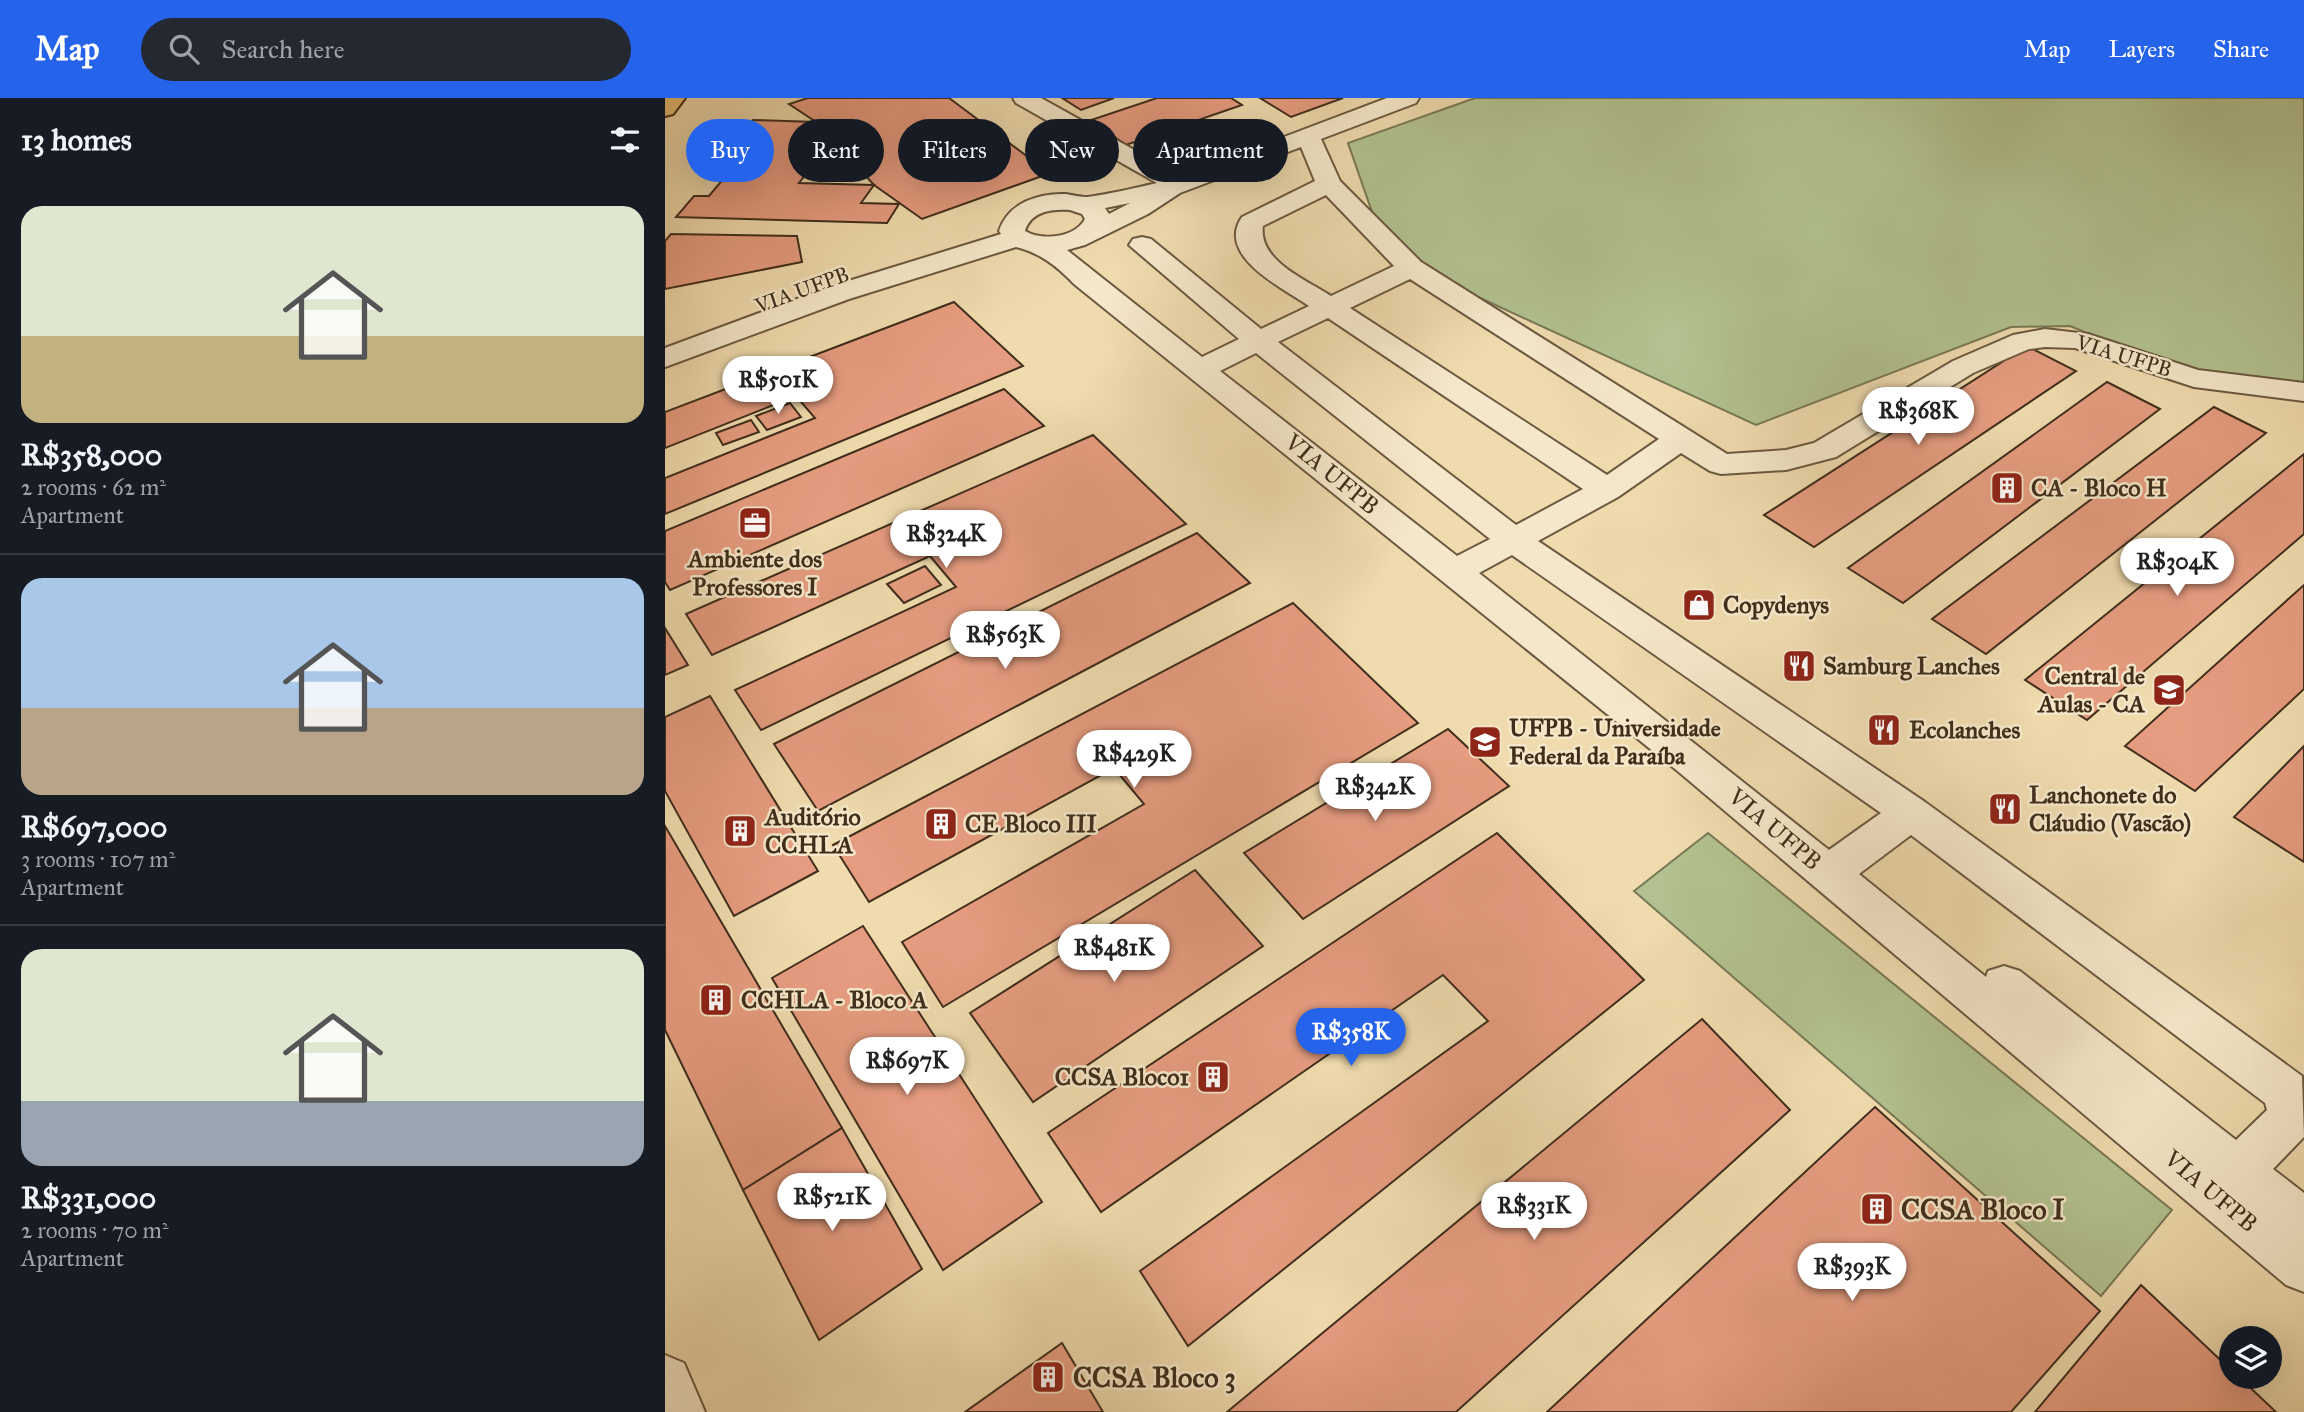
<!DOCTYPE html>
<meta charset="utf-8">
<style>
:root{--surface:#171b24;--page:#242831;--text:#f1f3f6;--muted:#9ea1a6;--line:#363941;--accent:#2563eb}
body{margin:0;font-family:"IM FELL Great Primer",serif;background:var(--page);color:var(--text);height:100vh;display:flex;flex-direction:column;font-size:26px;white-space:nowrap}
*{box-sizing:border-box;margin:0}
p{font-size:23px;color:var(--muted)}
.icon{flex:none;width:38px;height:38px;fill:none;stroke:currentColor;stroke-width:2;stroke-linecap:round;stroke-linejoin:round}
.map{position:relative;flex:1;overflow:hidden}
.side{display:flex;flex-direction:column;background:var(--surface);width:665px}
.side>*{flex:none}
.top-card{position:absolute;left:21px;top:21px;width:665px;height:63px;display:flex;gap:14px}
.tools{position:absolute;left:1554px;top:1228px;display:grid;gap:14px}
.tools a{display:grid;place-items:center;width:63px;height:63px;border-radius:50%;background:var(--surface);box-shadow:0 7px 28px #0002;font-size:35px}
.price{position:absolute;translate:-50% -60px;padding:0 16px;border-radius:24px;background:#fff;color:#222;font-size:23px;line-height:46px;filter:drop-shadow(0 2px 4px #0008)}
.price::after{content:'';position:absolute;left:50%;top:42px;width:21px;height:16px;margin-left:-10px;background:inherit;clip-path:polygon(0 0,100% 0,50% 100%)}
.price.active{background:var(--accent);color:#fff}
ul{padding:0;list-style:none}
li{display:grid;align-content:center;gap:14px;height:371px;padding:0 21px}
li+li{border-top:2px solid var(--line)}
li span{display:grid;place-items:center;height:217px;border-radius:21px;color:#555}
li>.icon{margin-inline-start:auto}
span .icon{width:126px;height:126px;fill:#fffc;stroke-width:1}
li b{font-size:30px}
h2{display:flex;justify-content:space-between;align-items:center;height:84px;padding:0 21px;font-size:30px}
.tag{padding:0 24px;border-radius:32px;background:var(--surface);box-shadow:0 7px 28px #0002;font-size:24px;line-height:63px}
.tag.active{background:var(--accent);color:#fff}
header{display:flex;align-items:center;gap:42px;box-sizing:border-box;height:98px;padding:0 35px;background:var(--accent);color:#fff}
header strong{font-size:33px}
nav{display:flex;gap:38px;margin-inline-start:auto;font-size:24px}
.search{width:490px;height:63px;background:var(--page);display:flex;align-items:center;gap:18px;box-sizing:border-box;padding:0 24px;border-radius:38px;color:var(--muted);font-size:26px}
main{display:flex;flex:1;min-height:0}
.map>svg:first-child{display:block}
.green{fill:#b2c18f;stroke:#797855;stroke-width:2}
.building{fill:#e69c80;stroke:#402e1b;stroke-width:2}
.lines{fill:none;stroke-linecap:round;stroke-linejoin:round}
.minor-casing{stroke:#6c5940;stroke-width:4}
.major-casing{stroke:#402e1b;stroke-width:4}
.minor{fill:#f5e8ca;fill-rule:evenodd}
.major{fill:#e8be77;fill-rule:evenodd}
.labels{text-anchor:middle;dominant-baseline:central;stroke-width:5;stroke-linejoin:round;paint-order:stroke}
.far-street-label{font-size:21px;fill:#402e1b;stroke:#f5e8ca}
.street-label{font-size:24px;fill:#402e1b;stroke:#f5e8ca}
.poi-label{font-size:24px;font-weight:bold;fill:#402e1b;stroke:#f5e8ca;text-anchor:start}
.near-poi-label{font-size:28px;font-weight:bold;fill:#402e1b;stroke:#f5e8ca;text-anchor:start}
</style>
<header>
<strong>Map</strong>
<div class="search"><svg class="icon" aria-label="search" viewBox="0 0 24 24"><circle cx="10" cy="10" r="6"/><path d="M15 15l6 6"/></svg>Search here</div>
<nav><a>Map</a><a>Layers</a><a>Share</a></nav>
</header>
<main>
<section class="side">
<h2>13 homes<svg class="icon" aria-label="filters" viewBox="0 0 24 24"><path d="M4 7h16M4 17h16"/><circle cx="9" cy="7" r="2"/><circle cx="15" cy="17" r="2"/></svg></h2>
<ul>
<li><span style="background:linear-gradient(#dfe7d0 60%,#c2b280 0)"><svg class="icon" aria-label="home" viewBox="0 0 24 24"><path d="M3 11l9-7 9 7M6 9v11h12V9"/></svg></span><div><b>R$358,000</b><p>2 rooms · 62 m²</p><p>Apartment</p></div></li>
<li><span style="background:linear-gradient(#a9c7e8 60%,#b9a48a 0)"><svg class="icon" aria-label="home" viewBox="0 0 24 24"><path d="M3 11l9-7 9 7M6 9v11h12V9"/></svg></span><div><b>R$697,000</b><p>3 rooms · 107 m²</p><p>Apartment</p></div></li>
<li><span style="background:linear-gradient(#dfe7d0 70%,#9aa5b1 0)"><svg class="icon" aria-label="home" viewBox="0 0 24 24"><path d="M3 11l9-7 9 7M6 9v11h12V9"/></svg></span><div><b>R$331,000</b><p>2 rooms · 70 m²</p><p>Apartment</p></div></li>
</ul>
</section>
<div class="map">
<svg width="1639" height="1314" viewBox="0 0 1639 1314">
<rect width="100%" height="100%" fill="#efdbae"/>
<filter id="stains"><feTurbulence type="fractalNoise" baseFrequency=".00286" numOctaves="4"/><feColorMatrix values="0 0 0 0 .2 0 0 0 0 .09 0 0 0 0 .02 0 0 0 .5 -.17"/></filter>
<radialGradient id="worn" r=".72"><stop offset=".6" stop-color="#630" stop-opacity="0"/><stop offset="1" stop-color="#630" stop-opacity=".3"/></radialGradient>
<g class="green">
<polygon points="810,0 1639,0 1639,296 1567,294 1405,228 1346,229 1091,327 722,157 683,45"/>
<polygon points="1043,735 1507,1112 1436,1198 969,793"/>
</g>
<g class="building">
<polygon points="143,0 284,0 363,59 413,41 436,57 257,121 209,87 151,24 124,6"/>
<polygon points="397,0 449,0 416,12"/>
<polygon points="492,0 566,0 577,7 461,47 426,22"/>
<polygon points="595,0 678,0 626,19"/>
<polygon points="88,22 151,24 127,54 141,76 134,85 209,87 196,105 234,106 222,125 11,119 29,98 44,98 70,67 50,67"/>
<polygon points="6,136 132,138 137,164 0,191 0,143"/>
<polygon points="289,204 358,268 0,416 0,380 150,320 131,298 0,350 0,314"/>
<polygon points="1362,248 1411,273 1149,449 1099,417"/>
<polygon points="1442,284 1495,311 1238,505 1183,470"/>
<polygon points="339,291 379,328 5,492 0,484 0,433"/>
<polygon points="125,305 136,319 102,332 91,318"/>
<polygon points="1549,309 1601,335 1321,556 1267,521"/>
<polygon points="86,322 94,334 58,347 51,335"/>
<polygon points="428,337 521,426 96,632 70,592 291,489 265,458 47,557 21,516"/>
<polygon points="1639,356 1639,436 1422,622 1360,582"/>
<polygon points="532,435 585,485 153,713 109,646"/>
<polygon points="260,468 276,487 239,505 222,486"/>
<polygon points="1639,487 1639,591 1530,693 1460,648"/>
<polygon points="628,505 753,625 278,909 237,844 479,706 449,670 204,804 168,747"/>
<polygon points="0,530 23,567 0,577"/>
<polygon points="45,598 153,773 69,818 0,693 0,619"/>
<polygon points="783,631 844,688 638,821 579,755"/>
<polygon points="1639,648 1639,764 1569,719"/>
<polygon points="0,728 177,1030 78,1092 0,932"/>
<polygon points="832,735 979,882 523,1248 475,1173 823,923 778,877 436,1114 383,1035"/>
<polygon points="530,772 598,848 368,1004 305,915"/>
<polygon points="198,828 377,1104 278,1172 107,880"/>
<polygon points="1037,921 1125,1012 791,1314 562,1314"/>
<polygon points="1210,1009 1435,1213 1346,1314 882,1314"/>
<polygon points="177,1030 257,1171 154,1242 78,1092"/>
<polygon points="1476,1187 1566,1272 1566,1279 1574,1279 1611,1314 1370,1314"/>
<polygon points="397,1245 438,1314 300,1314"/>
</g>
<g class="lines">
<defs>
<g id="minor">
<path d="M348 0H376L516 78 722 0H754L751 5 656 41 675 83 756 164 1062 356 1121 352 1149 345 1288 263 1348 237 1380 231 1423 236 1533 272 1639 285V303L1529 289 1410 250 1380 249 1364 251 1308 275 1171 359 1121 372 1056 376 1045 373 1016 355 953 399 873 443 1260 704 1637 978 1639 1039 1608 1071 1639 1095V1194L1621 1187 1015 675 409 186C392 168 375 155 351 149L184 201 0 269V250L164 189 336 136 334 133C343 105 373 95 401 96 408 97 415 99 422 99 446 96 469 90 492 85L351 5ZM636 49 650 83 577 119C550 158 619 191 644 208L596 231 486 141 477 139 468 141 464 147 574 241 537 259 402 152 420 147 483 116 515 95ZM661 97 729 168 666 198C642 182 593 163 598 128ZM465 105 444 116 440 110ZM405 112 417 116 420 121C410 140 377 143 360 133 366 113 387 111 405 112ZM745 181 994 341 942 377 685 210ZM663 220 918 391 851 427 613 244ZM591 255 825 441 792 458 555 273ZM847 457 1216 715 1164 752 814 475ZM1246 737 1600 1005 1602 1012 1571 1042 1355 873 1339 868 1323 873 1321 879 1194 776Z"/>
<polygon points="0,1257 19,1265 40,1314 0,1314"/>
</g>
<polygon id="major" points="0,0 20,0 8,16 0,18"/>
</defs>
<use href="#minor" class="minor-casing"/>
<use href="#major" class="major-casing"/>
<use href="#minor" class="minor"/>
<use href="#major" class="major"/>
</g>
<defs>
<symbol id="building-square" viewBox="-11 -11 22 22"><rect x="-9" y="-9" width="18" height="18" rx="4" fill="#8f2418" stroke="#f5e8ca"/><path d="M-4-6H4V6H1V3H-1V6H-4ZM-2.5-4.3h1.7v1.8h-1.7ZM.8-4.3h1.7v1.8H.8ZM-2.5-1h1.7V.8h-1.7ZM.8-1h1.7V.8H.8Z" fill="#fff"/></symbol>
<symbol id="office-square" viewBox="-11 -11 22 22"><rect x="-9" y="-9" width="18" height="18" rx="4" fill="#8f2418" stroke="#f5e8ca"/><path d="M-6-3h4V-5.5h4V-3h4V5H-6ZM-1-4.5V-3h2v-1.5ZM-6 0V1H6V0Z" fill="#fff"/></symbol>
<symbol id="shop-square" viewBox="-11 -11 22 22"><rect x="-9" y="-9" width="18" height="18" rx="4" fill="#8f2418" stroke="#f5e8ca"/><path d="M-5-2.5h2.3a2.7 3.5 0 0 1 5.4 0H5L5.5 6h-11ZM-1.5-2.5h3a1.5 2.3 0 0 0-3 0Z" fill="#fff"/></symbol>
<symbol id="restaurant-square" viewBox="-11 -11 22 22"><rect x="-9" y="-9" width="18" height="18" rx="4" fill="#8f2418" stroke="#f5e8ca"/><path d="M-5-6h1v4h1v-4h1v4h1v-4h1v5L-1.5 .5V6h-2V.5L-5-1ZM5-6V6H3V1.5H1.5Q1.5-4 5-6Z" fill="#fff"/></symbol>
<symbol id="university-square" viewBox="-11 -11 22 22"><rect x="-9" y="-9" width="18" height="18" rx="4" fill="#8f2418" stroke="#f5e8ca"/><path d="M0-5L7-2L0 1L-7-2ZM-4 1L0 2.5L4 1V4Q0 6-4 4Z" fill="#fff"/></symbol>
</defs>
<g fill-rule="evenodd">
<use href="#building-square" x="1323" y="371" width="38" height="38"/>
<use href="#office-square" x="71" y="406" width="38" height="38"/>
<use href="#shop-square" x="1015" y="488" width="38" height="38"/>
<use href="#restaurant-square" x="1115" y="549" width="38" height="38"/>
<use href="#university-square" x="1485" y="573" width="38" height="38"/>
<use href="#restaurant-square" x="1200" y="613" width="38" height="38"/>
<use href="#university-square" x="801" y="625" width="38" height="38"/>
<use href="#restaurant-square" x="1321" y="692" width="38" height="38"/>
<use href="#building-square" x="257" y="707" width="38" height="38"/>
<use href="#building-square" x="56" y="714" width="38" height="38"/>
<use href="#building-square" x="32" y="883" width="38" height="38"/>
<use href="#building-square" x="529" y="960" width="38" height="38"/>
<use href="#building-square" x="1193" y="1092" width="38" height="38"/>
<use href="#building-square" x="364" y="1260" width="38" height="38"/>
</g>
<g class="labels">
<g class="far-street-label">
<text transform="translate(137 192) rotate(-20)">VIA UFPB</text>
<text transform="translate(1459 258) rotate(17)">VIA UFPB</text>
</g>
<g class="street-label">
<text transform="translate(667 376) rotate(39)">VIA UFPB</text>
<text transform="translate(1110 731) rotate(40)">VIA UFPB</text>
<text transform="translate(1546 1093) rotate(40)">VIA UFPB</text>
</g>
<g class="poi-label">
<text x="1366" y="390">CA - Bloco H</text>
<text x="90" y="461" text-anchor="middle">Ambiente dos<tspan x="90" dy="28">Professores I</tspan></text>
<text x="1058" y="507">Copydenys</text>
<text x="1158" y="568">Samburg Lanches</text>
<text x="1480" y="578" text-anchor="end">Central de<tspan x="1480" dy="28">Aulas - CA</tspan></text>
<text x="844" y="630">UFPB - Universidade<tspan x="844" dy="28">Federal da Paraíba</tspan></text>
<text x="1244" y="632">Ecolanches</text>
<text x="1364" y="697">Lanchonete do<tspan x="1364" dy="28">Cláudio (Vascão)</tspan></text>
<text x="100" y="719">Auditório<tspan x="100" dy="28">CCHLA</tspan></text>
<text x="300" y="726">CE Bloco III</text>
<text x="76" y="902">CCHLA - Bloco A</text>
<text x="524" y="979" text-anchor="end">CCSA Bloco1</text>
</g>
<g class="near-poi-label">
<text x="1236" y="1111">CCSA Bloco I</text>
<text x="408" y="1279">CCSA Bloco 3</text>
</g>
</g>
<rect width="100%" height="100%" filter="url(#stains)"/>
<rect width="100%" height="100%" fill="url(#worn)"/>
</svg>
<div class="tools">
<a><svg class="icon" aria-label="layers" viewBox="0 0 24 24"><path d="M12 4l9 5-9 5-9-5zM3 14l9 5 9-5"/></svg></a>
</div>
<b class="price" style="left:113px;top:318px">R$501K</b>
<b class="price" style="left:1253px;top:349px">R$368K</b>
<b class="price" style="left:281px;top:472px">R$324K</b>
<b class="price" style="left:1512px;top:500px">R$304K</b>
<b class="price" style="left:340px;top:573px">R$563K</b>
<b class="price" style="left:469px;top:692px">R$429K</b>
<b class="price" style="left:710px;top:725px">R$342K</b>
<b class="price" style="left:449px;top:886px">R$481K</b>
<b class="price active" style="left:686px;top:970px">R$358K</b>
<b class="price" style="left:242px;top:999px">R$697K</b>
<b class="price" style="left:167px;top:1135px">R$521K</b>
<b class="price" style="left:869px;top:1144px">R$331K</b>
<b class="price" style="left:1187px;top:1205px">R$393K</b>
<div class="top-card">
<a class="tag active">Buy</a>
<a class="tag">Rent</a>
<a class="tag">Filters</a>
<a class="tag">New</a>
<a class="tag">Apartment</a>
</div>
</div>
</main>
